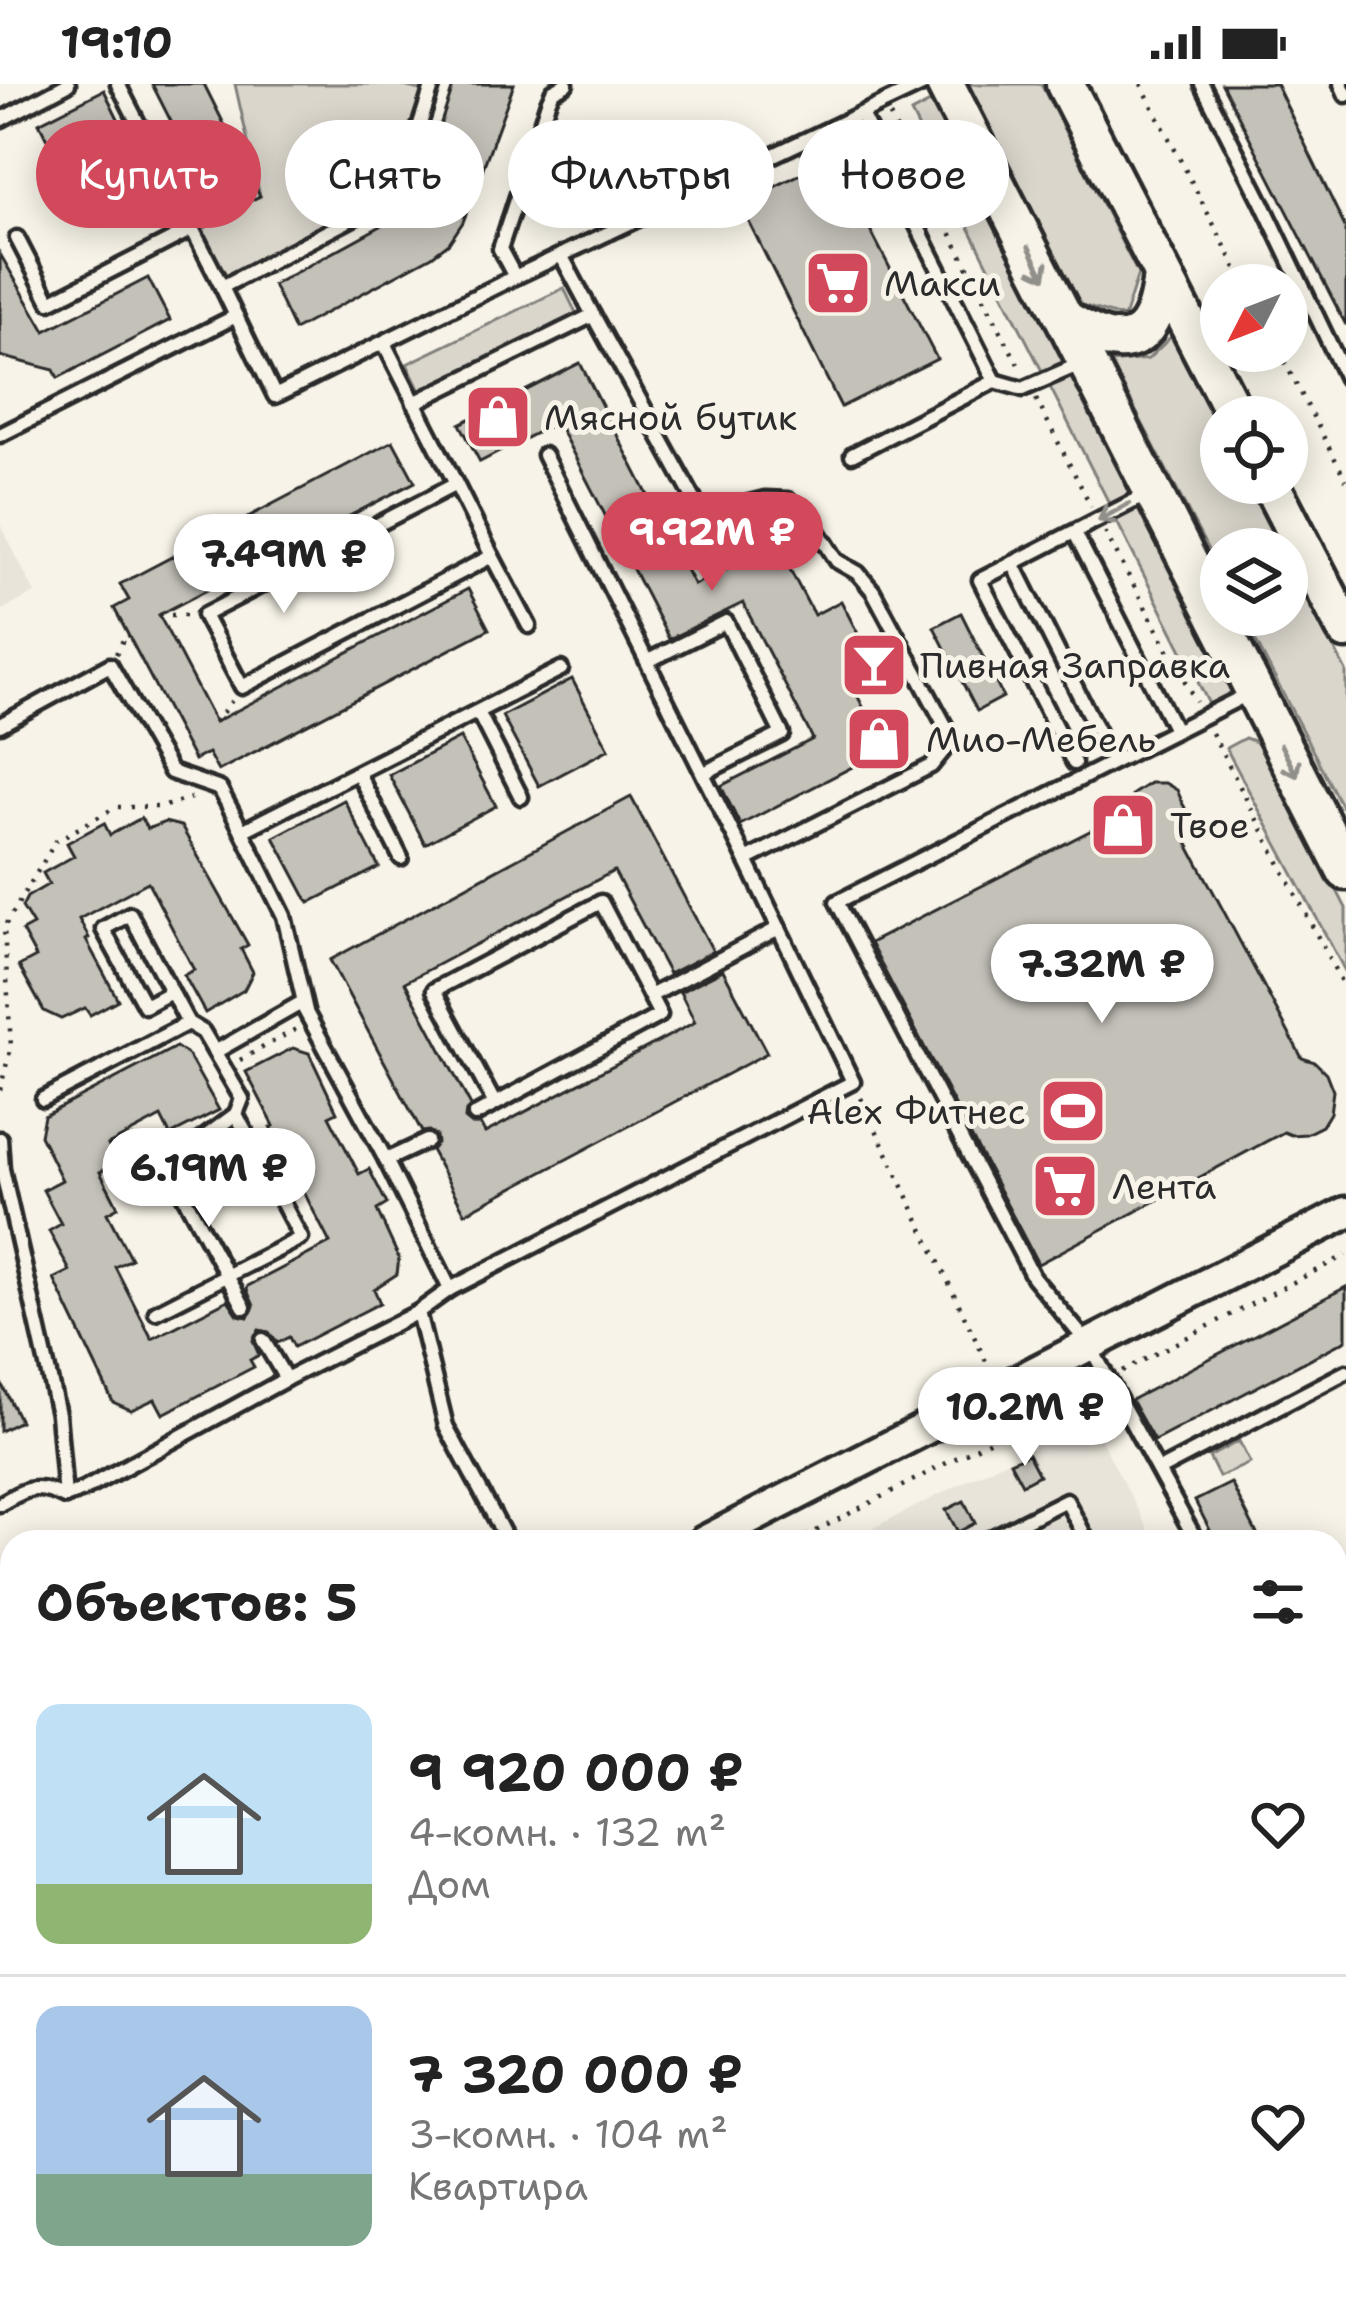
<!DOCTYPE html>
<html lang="ru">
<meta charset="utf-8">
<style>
:root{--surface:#fff;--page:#f6f6f6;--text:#222;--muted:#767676;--line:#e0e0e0;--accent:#d1495b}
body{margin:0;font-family:"Shantell Sans",sans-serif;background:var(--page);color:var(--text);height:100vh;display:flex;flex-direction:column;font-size:45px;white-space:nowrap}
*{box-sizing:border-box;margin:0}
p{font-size:39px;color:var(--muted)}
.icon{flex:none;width:66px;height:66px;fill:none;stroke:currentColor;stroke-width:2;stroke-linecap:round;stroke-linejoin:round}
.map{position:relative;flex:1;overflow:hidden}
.side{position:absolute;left:0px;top:1446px;width:1347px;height:768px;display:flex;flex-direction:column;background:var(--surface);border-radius:36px 36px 0 0;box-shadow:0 6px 30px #0003}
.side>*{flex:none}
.guide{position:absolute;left:36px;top:36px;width:1275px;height:108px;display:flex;gap:24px}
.needle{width:78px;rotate:228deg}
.controls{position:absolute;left:1200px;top:180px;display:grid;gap:24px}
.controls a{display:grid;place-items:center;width:108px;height:108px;border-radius:50%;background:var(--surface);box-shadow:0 6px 30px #0003;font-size:60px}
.price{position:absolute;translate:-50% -102px;padding:0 27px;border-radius:42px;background:#fff;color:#222;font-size:39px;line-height:78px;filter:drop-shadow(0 3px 6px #0008)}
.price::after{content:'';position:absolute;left:50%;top:72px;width:36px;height:27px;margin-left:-18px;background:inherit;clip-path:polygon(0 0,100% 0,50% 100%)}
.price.active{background:var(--accent);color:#fff}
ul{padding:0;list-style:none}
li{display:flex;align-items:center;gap:36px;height:300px;padding:0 36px}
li+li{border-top:3px solid var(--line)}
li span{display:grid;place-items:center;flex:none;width:336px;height:240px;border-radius:24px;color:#555}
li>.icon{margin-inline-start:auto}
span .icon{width:144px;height:144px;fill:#fffc;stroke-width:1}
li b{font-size:51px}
h2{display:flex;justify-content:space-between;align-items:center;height:144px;padding:0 36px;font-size:51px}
.pill{padding:0 42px;border-radius:54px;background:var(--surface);box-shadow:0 6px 30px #0003;font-size:42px;line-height:108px}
.pill.active{background:var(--accent);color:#fff}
.status{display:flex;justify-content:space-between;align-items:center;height:84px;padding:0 60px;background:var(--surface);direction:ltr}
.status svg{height:33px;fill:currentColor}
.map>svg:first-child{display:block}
.built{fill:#e8e4da}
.green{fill:#dad6cc;stroke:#82807c;stroke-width:3}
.building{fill:#c4c1b9;stroke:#2b2b2b;stroke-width:3}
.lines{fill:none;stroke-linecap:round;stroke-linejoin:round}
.service-casing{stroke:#2b2b2b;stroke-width:21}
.tertiary-casing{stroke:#2b2b2b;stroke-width:39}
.primary-casing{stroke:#2b2b2b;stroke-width:45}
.path{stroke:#2b2b2b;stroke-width:4.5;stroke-dasharray:3 9;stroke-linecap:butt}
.service{stroke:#f7f3e8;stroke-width:12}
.tertiary{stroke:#f7f3e8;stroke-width:30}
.primary{stroke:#f7f3e8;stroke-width:36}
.oneway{stroke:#918f8a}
.labels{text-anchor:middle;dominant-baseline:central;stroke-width:10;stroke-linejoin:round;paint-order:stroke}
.poi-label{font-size:36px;fill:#2b2b2b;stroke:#f7f3e8;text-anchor:start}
</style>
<div class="status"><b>19:10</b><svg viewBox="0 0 49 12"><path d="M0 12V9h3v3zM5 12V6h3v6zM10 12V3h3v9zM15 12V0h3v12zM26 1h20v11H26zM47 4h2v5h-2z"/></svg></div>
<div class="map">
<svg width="1346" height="2214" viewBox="0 0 1346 2214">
<rect width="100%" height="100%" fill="#f7f3e8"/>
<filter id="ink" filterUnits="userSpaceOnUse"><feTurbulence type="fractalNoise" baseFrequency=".00833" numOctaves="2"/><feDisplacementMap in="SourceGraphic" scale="24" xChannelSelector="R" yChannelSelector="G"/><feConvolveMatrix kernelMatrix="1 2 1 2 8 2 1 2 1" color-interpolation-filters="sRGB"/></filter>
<g filter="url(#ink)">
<g class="built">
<polygon points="0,440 35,509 0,527"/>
<polygon points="1090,1335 1155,1458 855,1458 853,1454"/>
<polygon points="459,2202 984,2202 990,2214 465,2214"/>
</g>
<g class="green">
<polygon points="235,0 397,0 423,7 390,107 224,194 201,148 219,132 260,112"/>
<polygon points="963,0 1041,0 1138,190 1124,234 1078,220"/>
<polygon points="945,11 1144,407 1112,425 911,29"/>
<polygon points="564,204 577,231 420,307 407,280"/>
<polygon points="1172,252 1221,347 1221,399 1248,399 1283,465 1221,465 1221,491 1111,279 1148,275"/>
<polygon points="1148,414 1244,608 1211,624 1114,432"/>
<polygon points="1287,474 1346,587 1346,731 1242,531 1287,531"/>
<polygon points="1245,654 1262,660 1346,824 1346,889 1226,664"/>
<polygon points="1239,1357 1250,1379 1219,1393 1209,1373"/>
<polygon points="487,2202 876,2202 882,2214 493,2214"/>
</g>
<g class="building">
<polygon points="152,0 204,0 260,112 219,132"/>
<polygon points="454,0 514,0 463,138 449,159 432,172 294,246 273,201 412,125"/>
<polygon points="1222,0 1276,0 1346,145 1346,241"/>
<polygon points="104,6 155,110 90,142 39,39"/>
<polygon points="833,74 937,275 841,323 740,120"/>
<polygon points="0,170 45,247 148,194 170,236 58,294 54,286 0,272"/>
<polygon points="580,279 694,501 776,459 814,531 841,517 883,598 857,611 885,666 740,741 721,702 813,655 743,519 669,555 557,338 480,378 460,340"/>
<polygon points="393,357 415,398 159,531 215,638 468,505 489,545 218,687 208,669 194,676 114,524 129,516 120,500"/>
<polygon points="961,529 1003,613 977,627 934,543"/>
<polygon points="572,595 609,665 539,702 502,632"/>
<polygon points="460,654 496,722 425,760 389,691"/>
<polygon points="1150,699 1165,699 1177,706 1187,729 1182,749 1302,974 1315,978 1326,989 1333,1007 1330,1029 1322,1042 1306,1050 1291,1051 1284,1048 1038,1180 870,859 1125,729 1133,710"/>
<polygon points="631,713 713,867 669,890 614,787 405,898 471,1022 466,1027 465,1035 471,1040 480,1040 485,1049 695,938 680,908 723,886 767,969 465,1129 431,1066 437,1059 436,1052 429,1047 422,1048 330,876"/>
<polygon points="344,716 379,783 309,819 274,753"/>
<polygon points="141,734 147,745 165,738 181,742 248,861 241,865 253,888 244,906 205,929 184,891 194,886 148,798 79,835 89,854 86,856 118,916 90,931 85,924 61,935 44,927 19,882 36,873 22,847 33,841 22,823 27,813 49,800 43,789 74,772 67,759 104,739 110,751"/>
<polygon points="176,963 188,971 219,1026 170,1051 161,1033 108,1061 117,1079 100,1088 118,1123 107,1129 131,1175 115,1183 152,1255 228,1216 238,1231 248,1233 254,1222 247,1206 248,1202 330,1159 271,1044 274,1042 246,988 293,964 309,969 337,1028 329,1032 359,1090 369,1085 387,1120 377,1126 399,1174 397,1190 374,1205 380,1219 294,1263 289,1253 277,1259 269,1248 259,1246 253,1257 259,1271 250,1276 254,1283 163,1330 155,1315 131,1326 113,1318 54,1195 70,1187 49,1147 61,1140 43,1106 62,1096 40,1051 44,1032"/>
<polygon points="1346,1203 1346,1256 1154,1357 1131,1316"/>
<polygon points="0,1297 20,1337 0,1347"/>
<polygon points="1028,1370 1039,1391 1022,1400 1010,1378"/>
<polygon points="1231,1399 1261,1458 1216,1458 1195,1417"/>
<polygon points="964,1417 975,1439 958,1448 946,1426"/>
</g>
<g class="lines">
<defs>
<g id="service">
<polyline points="118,0 222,203"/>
<polyline points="1202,0 1261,116 1346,294"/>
<polyline points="1341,0 1346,11"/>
<polyline points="861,30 995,297"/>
<polyline points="0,36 68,0"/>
<polyline points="17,154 50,218 192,145"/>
<polyline points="561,171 593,231"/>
<polyline points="515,193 500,165 548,18 553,7 566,0"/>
<polyline points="236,232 222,203 397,111 433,0"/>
<polyline points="384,259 456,400 204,531 242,603 492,472 456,400"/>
<polyline points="414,319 593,231 696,419 710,429 765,415 788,416 816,444 837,477 858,489 873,507 947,645 944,666 931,682 746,776 544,371"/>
<polyline points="0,351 236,232 275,312 515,193 924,0"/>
<polyline points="852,371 995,297 1023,305 1080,280"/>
<polyline points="1075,449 1175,646"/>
<polyline points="492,472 529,542"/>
<polyline points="1013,479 1113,678"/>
<polyline points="648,577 726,538 782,650 704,689"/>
<polyline points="478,628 521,713"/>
<polyline points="0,641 110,581 171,688 220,705 242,747"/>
<polyline points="1074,679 980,496 1146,411"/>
<polyline points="358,689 401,774"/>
<polyline points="650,912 779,844"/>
<polyline points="306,927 284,832 242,747 561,585"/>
<polyline points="215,968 301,919 386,1076 450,1205 418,1228"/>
<polyline points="43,1015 188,939"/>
<polyline points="236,1030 167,1081 244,1223"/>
<polyline points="475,1031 660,931 601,818 434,906 495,1020"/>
<polyline points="0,1055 2,1085 58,1330 65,1413 83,1406 286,1295 418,1228 446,1342 508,1458"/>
<polyline points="386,1076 427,1057"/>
<polyline points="450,1205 853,998 746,776"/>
<polyline points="156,1228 301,1154 236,1030 242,1015 203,948 188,939 130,830 103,845 145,922 171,908"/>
<polyline points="263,1256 286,1295"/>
<polyline points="1159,1386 1346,1288"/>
<path d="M0 1420C27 1404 36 1399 65 1413"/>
<polyline points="983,1458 1066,1416 1088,1458"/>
<polyline points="1197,1458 1090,1262 1033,1193 837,818 1252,608"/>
<polyline points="1335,1655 1346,1649"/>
<polyline points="1335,1721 1339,1729 1335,1731"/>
<polyline points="1335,2092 1346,2063"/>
<polyline points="124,2202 130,2214"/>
<polyline points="998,2202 1004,2214"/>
<polyline points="1102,2202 1107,2205 1112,2214"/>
<polyline points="1288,2214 1293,2202"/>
</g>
<g id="tertiary">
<polyline points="704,1458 1346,1129"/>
<polyline points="0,1817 12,1811"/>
</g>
<g id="primary">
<polyline points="945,0 1346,787"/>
<polyline points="1065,0 1236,333"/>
<path d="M1065 235C1126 273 1155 261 1162 190"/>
<polyline points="1270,399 1346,546"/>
</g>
</defs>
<use href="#service" class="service-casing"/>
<use href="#tertiary" class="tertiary-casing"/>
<use href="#primary" class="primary-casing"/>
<g class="path">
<polyline points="1141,0 1245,201"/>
<polyline points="890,32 1022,288"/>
<polyline points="1279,267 1346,396"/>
<polyline points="1036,315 1091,422"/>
<polyline points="1105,448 1196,618"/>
<polyline points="159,531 189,531"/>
<polyline points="116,570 127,548"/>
<polyline points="215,638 234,614"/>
<polyline points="1212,649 1346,907"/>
<polyline points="240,976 298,944"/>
<polyline points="0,1006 11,963 4,843 56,757 116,723 162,723 191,714"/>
<polyline points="861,1014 990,1286"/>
<polyline points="1122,1287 1346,1171"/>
<polyline points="795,1458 1096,1301"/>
<polyline points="0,1872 12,1866"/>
<polyline points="0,2165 12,2188"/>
<polyline points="19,2202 25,2214"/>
<polyline points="433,2202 439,2214"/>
</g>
<use href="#service" class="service"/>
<use href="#tertiary" class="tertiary"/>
<use href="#primary" class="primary"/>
</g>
<defs><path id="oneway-shaft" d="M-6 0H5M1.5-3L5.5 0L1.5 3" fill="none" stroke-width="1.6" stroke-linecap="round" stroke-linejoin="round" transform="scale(3)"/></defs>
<g class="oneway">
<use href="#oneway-shaft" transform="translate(1037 179) rotate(63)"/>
<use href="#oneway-shaft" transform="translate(1114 428) rotate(151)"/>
<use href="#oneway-shaft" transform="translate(1289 677) rotate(63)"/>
</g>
</g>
<defs>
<symbol id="supermarket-square" viewBox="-11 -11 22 22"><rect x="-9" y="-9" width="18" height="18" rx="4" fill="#d1495b" stroke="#f7f3e8"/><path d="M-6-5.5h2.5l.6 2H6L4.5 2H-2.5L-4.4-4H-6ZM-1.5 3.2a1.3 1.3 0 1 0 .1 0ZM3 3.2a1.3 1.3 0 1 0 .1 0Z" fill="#fff"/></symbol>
<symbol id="shop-square" viewBox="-11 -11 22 22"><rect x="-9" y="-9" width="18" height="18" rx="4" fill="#d1495b" stroke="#f7f3e8"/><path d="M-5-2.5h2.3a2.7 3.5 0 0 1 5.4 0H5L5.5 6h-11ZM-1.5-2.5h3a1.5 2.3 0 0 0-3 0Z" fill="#fff"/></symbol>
<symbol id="bar-square" viewBox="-11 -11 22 22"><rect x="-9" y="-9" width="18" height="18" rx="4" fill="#d1495b" stroke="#f7f3e8"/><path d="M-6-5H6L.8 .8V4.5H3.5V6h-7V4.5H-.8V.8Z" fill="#fff"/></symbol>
<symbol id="stadium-square" viewBox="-11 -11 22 22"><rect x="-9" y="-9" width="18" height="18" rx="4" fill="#d1495b" stroke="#f7f3e8"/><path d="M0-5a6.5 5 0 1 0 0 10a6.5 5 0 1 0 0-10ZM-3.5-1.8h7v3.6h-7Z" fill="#fff"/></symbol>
</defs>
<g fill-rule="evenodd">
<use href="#supermarket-square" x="800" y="161" width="76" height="76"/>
<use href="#shop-square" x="460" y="295" width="76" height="76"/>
<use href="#bar-square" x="836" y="543" width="76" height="76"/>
<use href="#shop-square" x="841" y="617" width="76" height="76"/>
<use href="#shop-square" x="1085" y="703" width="76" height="76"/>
<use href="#stadium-square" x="1035" y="989" width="76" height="76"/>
<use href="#supermarket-square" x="1027" y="1064" width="76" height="76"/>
</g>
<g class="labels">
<g class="poi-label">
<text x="884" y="199">Макси</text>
<text x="544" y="333">Мясной бутик</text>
<text x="920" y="581">Пивная Заправка</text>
<text x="926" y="655">Мио-Мебель</text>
<text x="1170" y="741">Твое</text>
<text x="1026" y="1027" text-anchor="end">Alex Фитнес</text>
<text x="1112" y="1102">Лента</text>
</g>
</g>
</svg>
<div class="controls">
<a><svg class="needle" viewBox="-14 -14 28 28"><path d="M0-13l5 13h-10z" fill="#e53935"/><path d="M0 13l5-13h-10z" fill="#767676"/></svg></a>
<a><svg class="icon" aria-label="locate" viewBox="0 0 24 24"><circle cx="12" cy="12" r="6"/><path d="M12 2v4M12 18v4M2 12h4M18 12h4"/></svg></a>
<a><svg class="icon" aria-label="layers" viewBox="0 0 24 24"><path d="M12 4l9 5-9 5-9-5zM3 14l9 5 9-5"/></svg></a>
</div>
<b class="price active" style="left:712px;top:510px">9.92M ₽</b>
<b class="price" style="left:284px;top:532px">7.49M ₽</b>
<b class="price" style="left:1102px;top:942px">7.32M ₽</b>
<b class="price" style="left:209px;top:1146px">6.19M ₽</b>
<b class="price" style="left:1025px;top:1385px">10.2M ₽</b>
<div class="guide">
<a class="pill active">Купить</a>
<a class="pill">Снять</a>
<a class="pill">Фильтры</a>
<a class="pill">Новое</a>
</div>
<section class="side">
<h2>Объектов: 5<svg class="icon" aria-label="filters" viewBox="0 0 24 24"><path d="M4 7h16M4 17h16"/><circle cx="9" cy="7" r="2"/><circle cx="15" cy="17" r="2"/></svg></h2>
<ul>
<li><span style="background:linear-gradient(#bfe0f5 75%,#8fb573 0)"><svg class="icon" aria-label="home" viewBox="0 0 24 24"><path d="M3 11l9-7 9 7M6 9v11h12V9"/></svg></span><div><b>9 920 000 ₽</b><p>4-комн. · 132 m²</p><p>Дом</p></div><svg class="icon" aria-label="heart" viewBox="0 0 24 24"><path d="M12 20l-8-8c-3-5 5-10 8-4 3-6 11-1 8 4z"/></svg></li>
<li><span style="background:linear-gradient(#a9c7e8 70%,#7fa58c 0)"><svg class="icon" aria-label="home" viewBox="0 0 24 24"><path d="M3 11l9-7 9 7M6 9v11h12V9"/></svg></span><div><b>7 320 000 ₽</b><p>3-комн. · 104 m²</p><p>Квартира</p></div><svg class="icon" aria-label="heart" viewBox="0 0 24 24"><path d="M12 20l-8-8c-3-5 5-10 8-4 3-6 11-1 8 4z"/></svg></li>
</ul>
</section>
</div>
